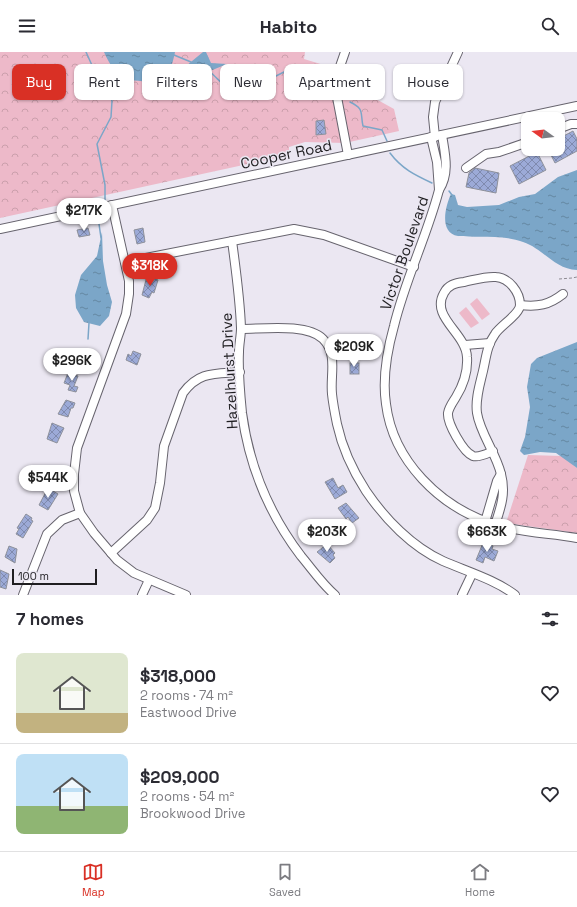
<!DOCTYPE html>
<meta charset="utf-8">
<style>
:root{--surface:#fff;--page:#f7f7f7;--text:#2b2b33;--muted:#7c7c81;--line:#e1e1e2;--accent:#d93025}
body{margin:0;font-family:"Space Grotesk",sans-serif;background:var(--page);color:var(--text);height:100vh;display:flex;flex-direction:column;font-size:15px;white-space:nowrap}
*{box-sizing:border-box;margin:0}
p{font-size:13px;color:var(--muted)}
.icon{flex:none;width:22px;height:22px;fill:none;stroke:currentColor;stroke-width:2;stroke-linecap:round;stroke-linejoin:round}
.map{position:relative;height:543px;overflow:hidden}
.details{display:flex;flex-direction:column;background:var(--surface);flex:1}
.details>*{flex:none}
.guide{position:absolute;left:12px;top:12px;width:553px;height:36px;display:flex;gap:8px}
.needle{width:26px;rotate:285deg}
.controls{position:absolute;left:521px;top:60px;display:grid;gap:8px}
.controls a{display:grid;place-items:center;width:44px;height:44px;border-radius:8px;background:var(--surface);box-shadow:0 1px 3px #0004;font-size:20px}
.scale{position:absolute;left:12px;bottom:10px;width:85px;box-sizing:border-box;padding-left:4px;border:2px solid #1f1e21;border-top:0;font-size:11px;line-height:14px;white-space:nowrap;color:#1f1e21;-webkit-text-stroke:3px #ebe7f2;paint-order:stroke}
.price{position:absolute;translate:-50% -34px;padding:0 9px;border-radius:14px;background:#fff;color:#222;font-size:13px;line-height:26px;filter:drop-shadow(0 1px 2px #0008)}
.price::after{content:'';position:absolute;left:50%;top:24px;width:12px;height:9px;margin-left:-6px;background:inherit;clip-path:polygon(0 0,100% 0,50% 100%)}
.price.current{background:var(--accent);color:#fff}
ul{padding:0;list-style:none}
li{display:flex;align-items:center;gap:12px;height:100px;padding:0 16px}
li+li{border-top:1px solid var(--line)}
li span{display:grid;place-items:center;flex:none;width:112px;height:80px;border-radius:8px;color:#555}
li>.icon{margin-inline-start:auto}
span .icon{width:48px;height:48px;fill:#fffc;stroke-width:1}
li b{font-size:17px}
h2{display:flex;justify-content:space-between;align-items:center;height:48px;padding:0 16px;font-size:17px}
.tag{padding:0 14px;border-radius:8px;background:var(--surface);box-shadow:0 1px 3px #0004;font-size:14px;line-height:36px}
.tag.current{background:var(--accent);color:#fff}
header{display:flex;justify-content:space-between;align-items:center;height:52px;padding:0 16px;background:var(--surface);font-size:18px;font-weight:800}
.tabs{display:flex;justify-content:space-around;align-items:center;height:56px;border-top:1px solid var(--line);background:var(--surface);font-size:11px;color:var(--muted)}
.tabs a{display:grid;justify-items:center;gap:2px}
.tabs .current{color:var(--accent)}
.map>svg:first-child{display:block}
.forest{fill:url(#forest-crowns)}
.park{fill:#edb9c9}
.water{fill:url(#water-ripples)}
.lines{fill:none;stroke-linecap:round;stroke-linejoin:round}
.stream{stroke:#7ba6c8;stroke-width:1.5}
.building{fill:url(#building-cross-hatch);stroke:#8e919b}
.minor-casing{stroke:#67646e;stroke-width:10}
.path{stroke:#8e8b92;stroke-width:1;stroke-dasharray:3 2;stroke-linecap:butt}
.minor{stroke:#fff;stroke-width:8}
.labels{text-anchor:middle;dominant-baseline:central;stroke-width:3;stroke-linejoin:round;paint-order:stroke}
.street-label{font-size:15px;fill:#1f1e21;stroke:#ebe7f2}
</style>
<header><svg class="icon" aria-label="menu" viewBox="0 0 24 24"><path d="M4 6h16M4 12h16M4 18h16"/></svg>Habito<svg class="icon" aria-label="search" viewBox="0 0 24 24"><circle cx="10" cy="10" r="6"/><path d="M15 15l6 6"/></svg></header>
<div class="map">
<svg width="577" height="543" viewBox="0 0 577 543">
<defs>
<pattern id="forest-crowns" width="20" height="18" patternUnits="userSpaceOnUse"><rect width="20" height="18" fill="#edb9c9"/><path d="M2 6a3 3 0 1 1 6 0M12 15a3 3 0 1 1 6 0" fill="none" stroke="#cb9fac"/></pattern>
<pattern id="water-ripples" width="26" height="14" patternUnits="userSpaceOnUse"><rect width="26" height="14" fill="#7ba6c8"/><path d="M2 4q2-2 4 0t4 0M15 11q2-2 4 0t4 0" fill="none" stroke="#6487a2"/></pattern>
<pattern id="building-cross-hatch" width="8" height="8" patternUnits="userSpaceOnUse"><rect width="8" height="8" fill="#9caad7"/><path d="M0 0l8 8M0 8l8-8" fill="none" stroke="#7f8aae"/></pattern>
</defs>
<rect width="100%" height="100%" fill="#ebe7f2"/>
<g class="forest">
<polygon points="0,0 305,0 304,7 337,17 365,41 394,57 399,79 345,91 305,90 289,95 289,103 0,166"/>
<polygon points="528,403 562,404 577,416 577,481 506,471"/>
</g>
<g class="park">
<polygon points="477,246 490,262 482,268 470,252"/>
<polygon points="466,255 479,271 471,276 459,261"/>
</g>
<g class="water">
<path d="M104 0H175C173 10 169 27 158 30 126 28 118 31 104 0Z"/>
<polygon points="203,0 206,0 211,11 227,12 198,24 188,31 186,14"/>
<path d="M577 118V218C554 217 544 197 523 190 501 182 480 186 458 184 439 181 445 155 451 142L455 143 458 153 467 155 499 153 519 145 535 142 558 125Z"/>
<polygon points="102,180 103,209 107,233 112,250 109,264 100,274 84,270 76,256 75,243 81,223 97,204"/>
<polygon points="577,290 577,416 556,401 540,400 524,403 520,399 525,385 530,355 527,335 531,312 537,306"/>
</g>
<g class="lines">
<g class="stream">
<polyline points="86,0 99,29 110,42 112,49 111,65 97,92 105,133 105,149"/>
<polyline points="174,3 191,10"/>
<path d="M209 19C221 29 237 51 255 46L276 24 286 19 296 22 324 37"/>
<path d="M350 50C365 57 360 61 363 74L382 78 387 89"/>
<path d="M390 101C402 117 415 123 432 131"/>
<polyline points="449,139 452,143"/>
<polyline points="99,172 101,186"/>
<polyline points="88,287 89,271"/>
</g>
</g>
<g class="building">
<polygon points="324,68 326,82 316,83 316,69"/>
<polygon points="573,79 577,87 577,99 555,111 548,97 558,97 558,87"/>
<polygon points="537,100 546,118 519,132 510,114"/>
<polygon points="475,116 499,121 496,141 466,135 469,121"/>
<polygon points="88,176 90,183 79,185 77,178"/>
<polygon points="143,176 145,190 137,192 134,178"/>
<polygon points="147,224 158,228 154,241 152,240 149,246 142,243"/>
<polygon points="356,284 361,296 349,301 347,294 350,293 348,287"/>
<polygon points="133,299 141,302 137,313 126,308 128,302 131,304"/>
<rect x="350" y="311" width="9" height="11"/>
<polygon points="68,321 78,324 74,334 78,335 76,340 68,338 70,333 64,331"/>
<polygon points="66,348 75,351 73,356 71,356 68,365 58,362"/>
<polygon points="52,371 64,376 57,391 47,387"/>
<polygon points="333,426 338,436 343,433 347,440 335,447 325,430"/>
<polygon points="48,436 58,442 48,458 39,453"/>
<polygon points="346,451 359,466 352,471 348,465 346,467 338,456"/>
<polygon points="26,462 32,466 31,468 33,469 23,486 16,482 19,477 17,476"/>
<polygon points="483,491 493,494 492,497 498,499 494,509 485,505 483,511 476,508"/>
<polygon points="327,492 335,501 333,503 335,506 330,511 317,500"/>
<polygon points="9,494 17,497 15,511 5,505"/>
<polygon points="0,518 9,522 6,537 0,535"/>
</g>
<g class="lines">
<defs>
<g id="minor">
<polyline points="345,0 336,26 336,40 348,103"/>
<polyline points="558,77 571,72 577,72"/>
<path d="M431 85 437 110 439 138C450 121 445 102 442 83"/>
<polyline points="435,85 433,65 435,50 458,0"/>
<polyline points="466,116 486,102 499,100 528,90"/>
<path d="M439 138C427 184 405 228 394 274 387 299 382 325 386 352 393 409 440 455 493 472 520 481 550 481 577 486"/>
<polyline points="112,153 129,229 129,242 126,262 77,396 74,422 74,439 80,461 94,481 117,508 134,521 186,543"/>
<polyline points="0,177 577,54"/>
<path d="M232 189C236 218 240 247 241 276 241 284 239 292 239 300 238 320 240 341 242 361 249 413 269 462 301 504 312 517 322 532 335 543"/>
<polyline points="125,210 294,177 324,183 414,215"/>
<path d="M520 253C538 255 549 253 563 242"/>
<path d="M241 277C263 277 307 271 323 287 338 302 330 323 332 342 333 352 335 362 337 372 342 395 353 419 366 439 385 467 412 495 443 509 466 519 496 528 515 543"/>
<polyline points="465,293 490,291"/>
<path d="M493 399C488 401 479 406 473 404 463 400 447 371 448 361 449 355 453 350 456 345 464 332 468 320 467 305 466 281 430 265 444 241 448 233 455 231 464 230 474 228 486 224 496 225 509 226 520 240 520 253 520 262 500 274 495 282 487 293 486 306 483 319 480 332 475 347 477 361 480 381 496 401 501 422"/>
<path d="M485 470 497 429 501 422C506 441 501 455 495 473"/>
<path d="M111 501 147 468 155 456 160 431 164 394 183 341C199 319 215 322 240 320"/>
<polyline points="23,543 47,482 62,468 80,461"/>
<polyline points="142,543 149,528"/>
<polyline points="462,543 472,522"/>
</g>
</defs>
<use href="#minor" class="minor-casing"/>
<polyline class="path" points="559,227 572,226 577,225"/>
<use href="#minor" class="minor"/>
</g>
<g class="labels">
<g class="street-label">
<text transform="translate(286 102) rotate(-12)">Cooper Road</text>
<text transform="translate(404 201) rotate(-71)">Victor Boulevard</text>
<text transform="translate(229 319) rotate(-93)">Hazelhurst Drive</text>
</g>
</g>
</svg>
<div class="controls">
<a><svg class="needle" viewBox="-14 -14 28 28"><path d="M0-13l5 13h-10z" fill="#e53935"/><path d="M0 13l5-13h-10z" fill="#7c7c81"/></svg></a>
</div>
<div class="scale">100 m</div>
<b class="price" style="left:84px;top:180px">$217K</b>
<b class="price current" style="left:150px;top:235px">$318K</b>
<b class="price" style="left:354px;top:316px">$209K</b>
<b class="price" style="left:72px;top:330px">$296K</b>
<b class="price" style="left:48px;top:447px">$544K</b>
<b class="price" style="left:327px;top:501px">$203K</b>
<b class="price" style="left:487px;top:501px">$663K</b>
<div class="guide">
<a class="tag current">Buy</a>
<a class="tag">Rent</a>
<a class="tag">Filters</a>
<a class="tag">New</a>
<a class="tag">Apartment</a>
<a class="tag">House</a>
</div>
</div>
<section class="details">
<h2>7 homes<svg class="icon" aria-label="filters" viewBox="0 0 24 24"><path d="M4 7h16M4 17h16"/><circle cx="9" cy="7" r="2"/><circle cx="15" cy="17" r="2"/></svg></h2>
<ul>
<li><span style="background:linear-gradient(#dfe7d0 75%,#c2b280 0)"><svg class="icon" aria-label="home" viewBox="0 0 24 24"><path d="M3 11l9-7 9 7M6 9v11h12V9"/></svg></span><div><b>$318,000</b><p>2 rooms · 74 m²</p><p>Eastwood Drive</p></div><svg class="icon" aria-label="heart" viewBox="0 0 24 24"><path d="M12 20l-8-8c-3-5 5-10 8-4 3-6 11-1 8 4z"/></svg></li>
<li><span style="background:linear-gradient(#bfe0f5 65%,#8fb573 0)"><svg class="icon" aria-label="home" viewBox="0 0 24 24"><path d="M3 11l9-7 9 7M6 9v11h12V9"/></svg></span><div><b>$209,000</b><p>2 rooms · 54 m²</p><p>Brookwood Drive</p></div><svg class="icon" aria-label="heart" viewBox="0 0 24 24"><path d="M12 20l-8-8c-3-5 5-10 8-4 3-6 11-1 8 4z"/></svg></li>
</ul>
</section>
<nav class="tabs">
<a class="current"><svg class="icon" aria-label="map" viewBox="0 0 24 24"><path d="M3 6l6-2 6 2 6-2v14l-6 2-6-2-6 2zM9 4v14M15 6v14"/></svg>Map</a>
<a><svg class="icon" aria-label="saved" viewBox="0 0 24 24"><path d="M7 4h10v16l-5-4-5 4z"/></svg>Saved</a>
<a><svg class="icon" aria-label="home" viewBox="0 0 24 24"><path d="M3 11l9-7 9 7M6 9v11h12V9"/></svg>Home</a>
</nav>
